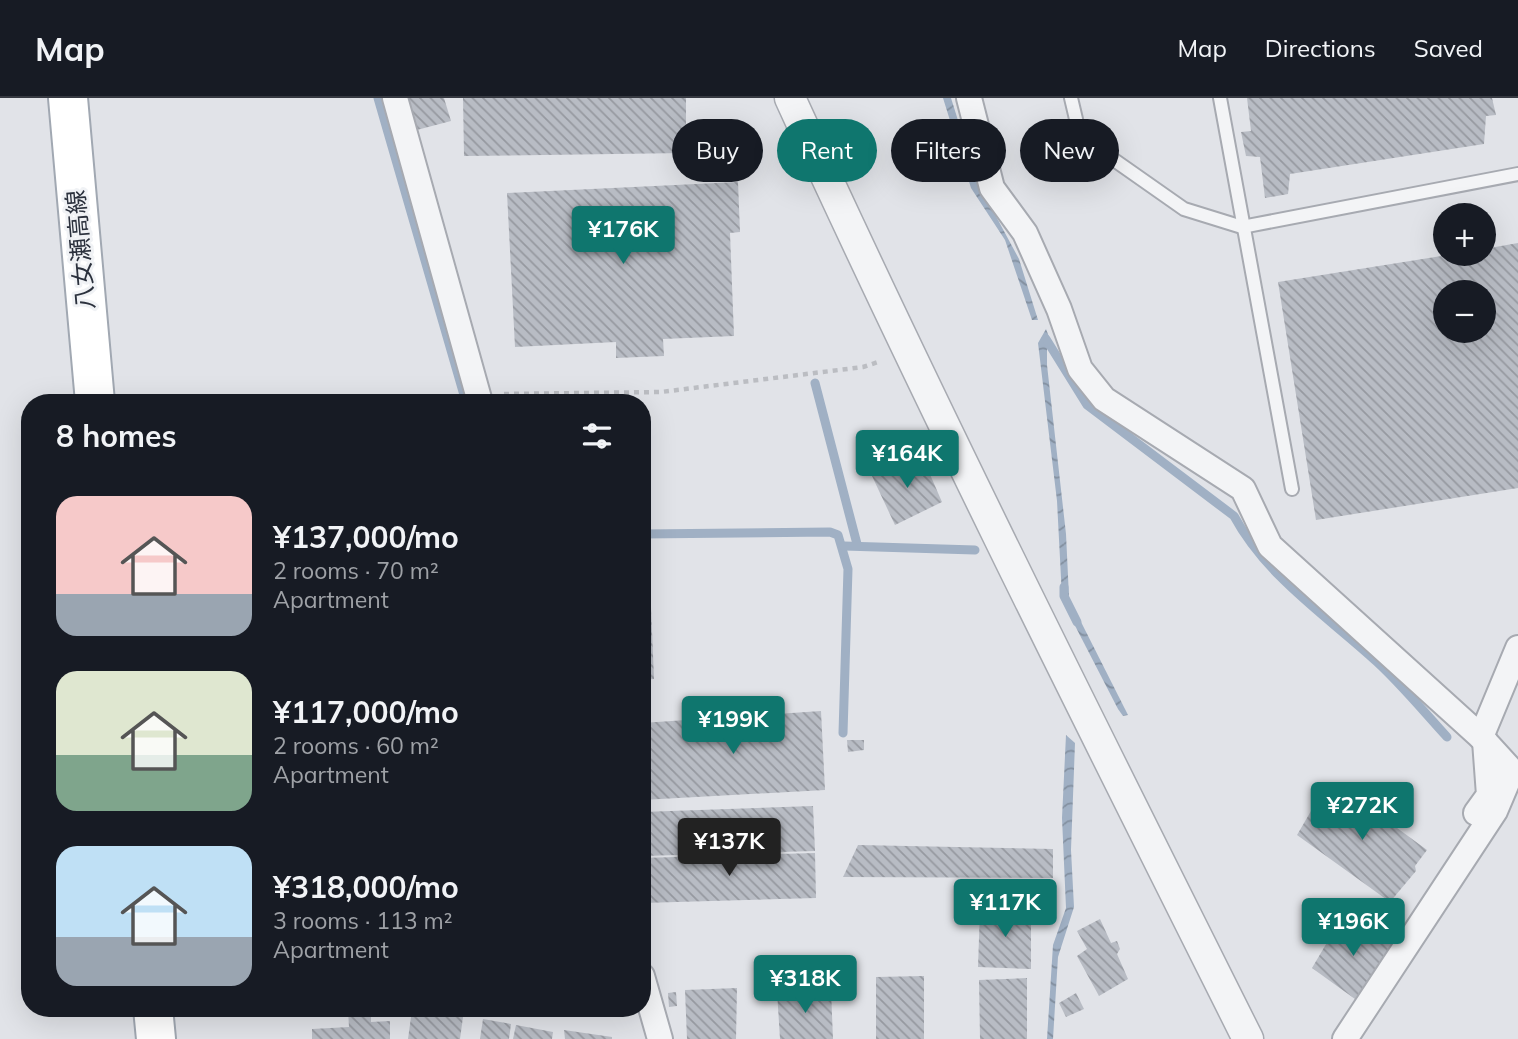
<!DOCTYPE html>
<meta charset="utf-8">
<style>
:root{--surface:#171b24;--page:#20242c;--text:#f1f3f6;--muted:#9ea1a6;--line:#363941;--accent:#0f766e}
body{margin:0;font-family:Mulish,"Noto Sans JP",sans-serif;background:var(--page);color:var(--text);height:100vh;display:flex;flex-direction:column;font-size:26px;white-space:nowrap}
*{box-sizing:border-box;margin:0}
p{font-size:23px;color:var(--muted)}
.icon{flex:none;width:38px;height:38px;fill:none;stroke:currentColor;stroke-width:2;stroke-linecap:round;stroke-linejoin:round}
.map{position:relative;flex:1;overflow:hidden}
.drawer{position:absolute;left:21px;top:296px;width:630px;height:623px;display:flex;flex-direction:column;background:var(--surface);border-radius:28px;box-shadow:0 7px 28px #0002}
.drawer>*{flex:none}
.hud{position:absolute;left:672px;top:21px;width:665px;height:63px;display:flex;gap:14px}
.tools{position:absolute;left:1433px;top:105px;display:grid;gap:14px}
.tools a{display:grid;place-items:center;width:63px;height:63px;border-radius:50%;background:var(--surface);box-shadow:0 7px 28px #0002;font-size:35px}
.price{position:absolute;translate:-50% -60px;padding:0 16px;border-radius:7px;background:var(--accent);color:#fff;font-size:23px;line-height:46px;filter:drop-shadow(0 2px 4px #0008)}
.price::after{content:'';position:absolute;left:50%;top:42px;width:21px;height:16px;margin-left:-10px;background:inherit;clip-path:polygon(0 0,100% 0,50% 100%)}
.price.selected{background:#222;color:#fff}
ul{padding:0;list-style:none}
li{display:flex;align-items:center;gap:21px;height:175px;padding:0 35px}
li span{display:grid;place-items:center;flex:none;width:196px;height:140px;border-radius:21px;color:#555}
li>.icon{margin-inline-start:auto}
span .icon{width:84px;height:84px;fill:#fffc;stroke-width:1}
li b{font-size:30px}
h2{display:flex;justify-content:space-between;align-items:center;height:84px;padding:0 35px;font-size:30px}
.chip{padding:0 24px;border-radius:32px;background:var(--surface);box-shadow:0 7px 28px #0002;font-size:24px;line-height:63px}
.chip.selected{background:var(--accent);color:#fff}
header{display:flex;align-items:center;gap:42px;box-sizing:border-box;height:98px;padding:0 35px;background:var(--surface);border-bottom:2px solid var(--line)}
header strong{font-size:33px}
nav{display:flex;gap:38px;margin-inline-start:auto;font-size:24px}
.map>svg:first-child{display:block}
.water{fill:url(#water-waves)}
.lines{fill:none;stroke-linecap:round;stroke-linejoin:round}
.stream{stroke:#a0b0c4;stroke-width:9}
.building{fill:url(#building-back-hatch);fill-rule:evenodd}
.service-casing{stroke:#a7aab1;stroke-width:16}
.minor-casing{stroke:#a7aab1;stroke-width:28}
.tertiary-casing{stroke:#a7aab1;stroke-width:33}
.primary-casing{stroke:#a1a8b2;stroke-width:42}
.path{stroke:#bbbdc2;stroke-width:4.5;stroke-dasharray:5 5;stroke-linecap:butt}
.service{stroke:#f3f4f6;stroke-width:12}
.minor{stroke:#f3f4f6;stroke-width:24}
.tertiary{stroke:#f3f4f6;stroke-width:30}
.primary{stroke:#fff;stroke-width:38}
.labels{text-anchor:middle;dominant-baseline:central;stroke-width:6;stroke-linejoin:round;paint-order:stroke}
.street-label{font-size:24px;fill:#2b313d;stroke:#f0f2f5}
</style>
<header>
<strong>Map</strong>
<nav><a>Map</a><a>Directions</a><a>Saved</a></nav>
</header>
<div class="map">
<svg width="1518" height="941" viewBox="0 0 1518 941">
<defs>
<pattern id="water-waves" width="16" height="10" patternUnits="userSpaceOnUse" patternTransform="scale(1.75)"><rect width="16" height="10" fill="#a0b0c4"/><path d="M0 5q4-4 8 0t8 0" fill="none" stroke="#8390a0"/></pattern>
<pattern id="building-back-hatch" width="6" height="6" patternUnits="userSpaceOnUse" patternTransform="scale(1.75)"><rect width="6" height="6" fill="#b8bcc4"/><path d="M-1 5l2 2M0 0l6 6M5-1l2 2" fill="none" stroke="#9699a0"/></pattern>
</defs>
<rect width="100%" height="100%" fill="#e1e3e8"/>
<g class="water">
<polygon points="943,0 951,0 977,83 1019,161 1038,222 1032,222 1005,142 971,90"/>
<polygon points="1046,231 1051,244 1047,248 1047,267 1066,436 1069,499 1062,499 1057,403 1038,245"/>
<polygon points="1069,516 1077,516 1128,617 1123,618 1118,611"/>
<polygon points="1066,637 1075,645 1071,752 1074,809 1058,859 1053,941 1047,941 1053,847 1066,810 1062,720"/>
</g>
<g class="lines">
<g class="stream">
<polyline points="378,0 466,304"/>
<path d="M1046 241 1087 307 1234 418C1267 479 1327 518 1377 564 1402 587 1424 614 1447 639"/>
<polyline points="815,285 857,446"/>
<polyline points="642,436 830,434 838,437 848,471 843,635"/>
<polyline points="844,448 975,452"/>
<polyline points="1064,489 1064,498 1077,524"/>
</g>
</g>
<g class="building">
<polygon points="404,0 444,0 451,23 413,33"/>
<polygon points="463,0 686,0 686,55 464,58"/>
<polygon points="1247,0 1492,0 1496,17 1486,18 1484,46 1290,76 1288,96 1265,100 1260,59 1246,58 1241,34 1251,33"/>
<polygon points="738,84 740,134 730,135 734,238 663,241 664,258 616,260 616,244 515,249 507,95"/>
<path d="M1518 145V390L1316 422 1278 184 1454 156H1484V151ZM1446 194H1484V233H1446Z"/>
<polygon points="922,358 942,404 895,427 872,378"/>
<polygon points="642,509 651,509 654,581 642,582"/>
<polygon points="821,613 825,692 642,702 642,625"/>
<polygon points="847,642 864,642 864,652 848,654"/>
<polygon points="1336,685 1427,752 1415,768 1416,773 1390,804 1297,737 1318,701 1324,700"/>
<polygon points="813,708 815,753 642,758 642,714"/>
<polygon points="858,747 1053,751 1053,780 843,779"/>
<polygon points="815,755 816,800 642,805 642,760"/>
<polygon points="980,811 1031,811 1031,871 978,869"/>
<polygon points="1100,821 1111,845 1117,843 1120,851 1117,856 1128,881 1099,898 1077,858 1087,851 1077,833"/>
<polygon points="1360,823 1394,844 1355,901 1312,870 1332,836 1347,839"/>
<polygon points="924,878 924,941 876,941 876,879"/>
<polygon points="1027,880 1027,941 980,941 979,882"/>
<polygon points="737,890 736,941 687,941 685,892"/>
<polygon points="831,892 833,941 780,941 777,893"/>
<polygon points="676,894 677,908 669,909 668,895"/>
<polygon points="1076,895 1084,911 1066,919 1059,905"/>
<polygon points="371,911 371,924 390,923 390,941 312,941 312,931 349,929 348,912"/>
<polygon points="412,912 463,919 460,941 408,941"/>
<polygon points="483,921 511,926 509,941 480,941"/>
<polygon points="516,927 553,934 552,941 513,941"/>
<polygon points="564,932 612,939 612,941 565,941"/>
</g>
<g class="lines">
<defs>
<g id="service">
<polyline points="1071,0 1080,38 1184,111 1242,129 1518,76"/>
<polyline points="1220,0 1292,391"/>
</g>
<g id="minor">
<polyline points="395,0 480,304"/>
<polyline points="969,0 992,90 1025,135 1059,211 1080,271 1104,301 1243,391 1270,448 1481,639 1518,550"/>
<polyline points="1476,715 1489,697 1485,643"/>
<polyline points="642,878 660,941"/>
<polyline points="1345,941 1495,713 1512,673 1481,639"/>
</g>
<path id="tertiary" d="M790 0C935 317 1092 629 1248 941"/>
<g id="primary">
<polyline points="68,0 95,304"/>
<polyline points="153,910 156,941"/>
</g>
</defs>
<use href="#service" class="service-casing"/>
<use href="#minor" class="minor-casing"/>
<use href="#tertiary" class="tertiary-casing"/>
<use href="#primary" class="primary-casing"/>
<polyline class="path" points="504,296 661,294 863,269 881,263"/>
<use href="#service" class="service"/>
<use href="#minor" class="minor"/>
<use href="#tertiary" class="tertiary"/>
<use href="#primary" class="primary"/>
</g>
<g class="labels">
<g class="street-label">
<text transform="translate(80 152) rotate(-95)">八女瀬高線</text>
</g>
</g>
</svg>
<div class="tools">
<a>+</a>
<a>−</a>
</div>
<b class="price" style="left:623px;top:168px">¥176K</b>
<b class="price" style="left:907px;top:392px">¥164K</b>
<b class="price" style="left:733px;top:658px">¥199K</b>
<b class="price" style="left:1362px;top:744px">¥272K</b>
<b class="price selected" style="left:729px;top:780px">¥137K</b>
<b class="price" style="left:1005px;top:841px">¥117K</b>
<b class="price" style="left:1353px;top:860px">¥196K</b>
<b class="price" style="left:805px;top:917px">¥318K</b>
<div class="hud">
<a class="chip">Buy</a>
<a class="chip selected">Rent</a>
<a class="chip">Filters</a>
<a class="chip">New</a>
</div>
<section class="drawer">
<h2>8 homes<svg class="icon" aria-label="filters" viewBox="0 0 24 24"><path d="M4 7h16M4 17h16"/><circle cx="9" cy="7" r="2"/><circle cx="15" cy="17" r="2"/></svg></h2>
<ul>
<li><span style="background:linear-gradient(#f6c9c9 70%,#9aa5b1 0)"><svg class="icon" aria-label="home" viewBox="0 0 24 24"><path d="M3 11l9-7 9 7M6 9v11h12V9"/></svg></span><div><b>¥137,000/mo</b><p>2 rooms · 70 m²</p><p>Apartment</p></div></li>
<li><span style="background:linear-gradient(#dfe7d0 60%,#7fa58c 0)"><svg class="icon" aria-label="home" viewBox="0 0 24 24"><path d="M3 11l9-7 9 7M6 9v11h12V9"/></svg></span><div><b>¥117,000/mo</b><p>2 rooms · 60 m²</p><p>Apartment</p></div></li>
<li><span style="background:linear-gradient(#bfe0f5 65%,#9aa5b1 0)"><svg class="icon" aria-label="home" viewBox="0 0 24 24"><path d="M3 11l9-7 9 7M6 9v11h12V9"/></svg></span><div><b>¥318,000/mo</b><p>3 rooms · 113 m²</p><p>Apartment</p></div></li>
</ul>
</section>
</div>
